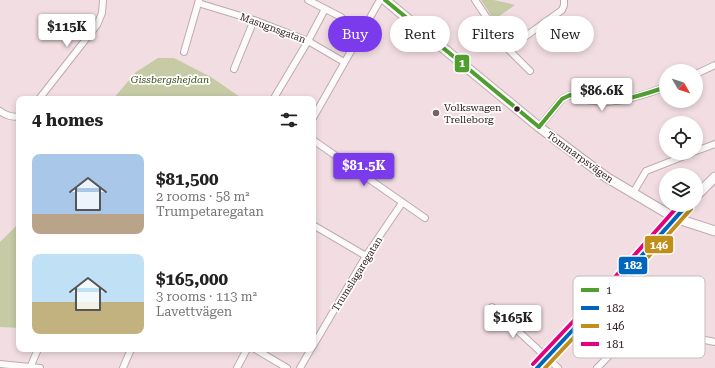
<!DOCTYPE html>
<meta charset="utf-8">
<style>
:root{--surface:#fff;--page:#f2f2f2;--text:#222;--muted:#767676;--accent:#7c3aed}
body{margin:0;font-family:"Roboto Serif",serif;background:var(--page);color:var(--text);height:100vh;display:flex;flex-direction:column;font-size:15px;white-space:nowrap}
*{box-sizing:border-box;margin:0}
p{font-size:13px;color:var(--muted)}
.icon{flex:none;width:22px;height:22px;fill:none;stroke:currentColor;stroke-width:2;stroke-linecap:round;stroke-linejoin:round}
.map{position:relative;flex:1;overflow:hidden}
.side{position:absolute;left:16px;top:96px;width:300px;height:256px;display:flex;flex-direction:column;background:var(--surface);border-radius:8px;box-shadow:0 2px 6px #0003}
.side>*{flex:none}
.top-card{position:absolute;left:328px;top:16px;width:327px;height:36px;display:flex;gap:8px}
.needle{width:26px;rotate:129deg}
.controls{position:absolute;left:659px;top:64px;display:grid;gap:8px}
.controls a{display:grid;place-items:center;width:44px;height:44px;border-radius:50%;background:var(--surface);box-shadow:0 2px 6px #0003;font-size:20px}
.price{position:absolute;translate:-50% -34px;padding:0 9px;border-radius:4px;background:#fff;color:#222;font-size:13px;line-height:26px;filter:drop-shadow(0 1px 2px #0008)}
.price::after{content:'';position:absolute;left:50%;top:24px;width:12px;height:9px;margin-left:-6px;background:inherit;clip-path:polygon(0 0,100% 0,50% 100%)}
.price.active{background:var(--accent);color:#fff}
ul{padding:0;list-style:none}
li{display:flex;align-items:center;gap:12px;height:100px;padding:0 16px}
li span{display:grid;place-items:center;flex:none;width:112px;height:80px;border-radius:8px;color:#555}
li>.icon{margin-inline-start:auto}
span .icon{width:48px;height:48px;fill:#fffc;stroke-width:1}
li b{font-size:17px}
h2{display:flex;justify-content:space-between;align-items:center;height:48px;padding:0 16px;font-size:17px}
.pill{padding:0 14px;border-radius:18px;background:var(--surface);box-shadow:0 2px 6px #0003;font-size:14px;line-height:36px}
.pill.active{background:var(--accent);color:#fff}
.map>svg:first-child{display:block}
.green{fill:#c6cba6}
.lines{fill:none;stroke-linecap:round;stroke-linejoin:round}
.street-casing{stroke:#beabaf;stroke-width:8}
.secondary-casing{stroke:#beabaf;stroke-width:11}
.street{stroke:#fdfafb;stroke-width:6}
.secondary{stroke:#fdfafb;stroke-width:9}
.bus-1-casing{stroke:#fff;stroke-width:7}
.bus-2-casing{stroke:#fff;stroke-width:7}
.bus-3-casing{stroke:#fff;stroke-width:7}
.bus-4-casing{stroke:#fff;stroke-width:7}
.bus-1{stroke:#509e2f;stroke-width:4}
.bus-2{stroke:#0065bd;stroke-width:4}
.bus-3{stroke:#c08f1a;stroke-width:4}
.bus-4{stroke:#e5007d;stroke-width:4}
.bus-dot{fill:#362025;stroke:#fff;stroke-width:1.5}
.poi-dot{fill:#786267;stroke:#fff;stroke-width:1.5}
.labels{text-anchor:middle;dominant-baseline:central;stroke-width:3.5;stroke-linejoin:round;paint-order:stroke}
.street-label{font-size:10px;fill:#362025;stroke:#fff}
.park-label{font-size:10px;font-style:italic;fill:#3b4d12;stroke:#fff}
.poi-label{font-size:10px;fill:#362025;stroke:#fff;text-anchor:start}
.key{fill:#fff;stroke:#c3bcbe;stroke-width:1}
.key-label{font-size:11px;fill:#362025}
.line-badge{stroke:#fff;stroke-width:1.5}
.badge-label{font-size:11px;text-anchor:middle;font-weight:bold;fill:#fff}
</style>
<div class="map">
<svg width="715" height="368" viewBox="0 0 715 368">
<rect width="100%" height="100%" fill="#f2dee2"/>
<g class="green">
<polygon points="481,0 494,0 515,5 494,20"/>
<polygon points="158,58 174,58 211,77 243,99 113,99 136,72"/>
<polygon points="19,223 19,328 0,327 0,242"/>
</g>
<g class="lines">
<defs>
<g id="street">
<polyline points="308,0 341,17"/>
<polyline points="475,0 508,49 530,71"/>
<polyline points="198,3 254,20 308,41 344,62"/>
<polyline points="508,49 562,10 564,5 564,0"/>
<polyline points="184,52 199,0"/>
<polyline points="234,69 254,20"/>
<polyline points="696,74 715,65"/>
<polyline points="274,98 308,41 325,9"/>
<polyline points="39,99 97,25 102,13 103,0"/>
<path d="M0 111C5 115 13 118 19 116"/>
<polyline points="313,118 380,0"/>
<path d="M539 127 562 99 570 95C605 109 632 99 666 87"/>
<polyline points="313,140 425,218"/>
<polyline points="696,151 715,144"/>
<polyline points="633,193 646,171 692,153"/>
<polyline points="313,225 366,256"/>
<polyline points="492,307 558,368"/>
<polyline points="313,346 366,256 402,203"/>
<polyline points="255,349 287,368"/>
<polyline points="0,364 40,368"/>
<polyline points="30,368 38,349"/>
<polyline points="123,368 131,349"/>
<polyline points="237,368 247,349"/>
<polyline points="300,368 311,349"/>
<path d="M597 368C607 359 620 342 630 334 641 326 699 339 715 342"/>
</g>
<g id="secondary">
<polyline points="385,0 539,127 606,177 675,218 715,231"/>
<polyline points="696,196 715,177"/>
<polyline points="537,368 619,281 687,205"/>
</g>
</defs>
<use href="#street" class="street-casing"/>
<use href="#secondary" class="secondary-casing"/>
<use href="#street" class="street"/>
<use href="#secondary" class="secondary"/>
<defs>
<g id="bus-1">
<polyline points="385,0 539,127"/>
<path d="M539 127 562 99 570 95C607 107 631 99 666 87"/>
</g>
<polyline id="bus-2" points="537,368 619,281 687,205"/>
<polyline id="bus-3" points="545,368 623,285 691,209"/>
<polyline id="bus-4" points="533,364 615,277 679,205"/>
</defs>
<use href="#bus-1" class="bus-1-casing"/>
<use href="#bus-2" class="bus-2-casing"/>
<use href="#bus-3" class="bus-3-casing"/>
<use href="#bus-4" class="bus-4-casing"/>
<use href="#bus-1" class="bus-1"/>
<use href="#bus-2" class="bus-2"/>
<use href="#bus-3" class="bus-3"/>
<use href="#bus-4" class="bus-4"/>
</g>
<circle class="bus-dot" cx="517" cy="109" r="3.5"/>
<circle class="poi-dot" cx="436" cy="113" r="4"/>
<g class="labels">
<g class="street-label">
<text transform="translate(273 28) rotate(20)">Masugnsgatan</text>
<text transform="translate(580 157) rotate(36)">Tommarpsvägen</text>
<text transform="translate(357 274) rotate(-58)">Trumslagaregatan</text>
</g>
<g class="park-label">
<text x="170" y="79">Gissbergshejdan</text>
</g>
<g class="poi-label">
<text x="444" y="107">Volkswagen<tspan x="444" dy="12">Trelleborg</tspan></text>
</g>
</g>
<rect x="573" y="276" width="132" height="82" rx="6" class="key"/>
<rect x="581" y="288" width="18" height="4" fill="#509e2f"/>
<rect x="581" y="306" width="18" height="4" fill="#0065bd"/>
<rect x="581" y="324" width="18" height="4" fill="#c08f1a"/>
<rect x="581" y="342" width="18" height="4" fill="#e5007d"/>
<g class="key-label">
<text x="606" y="294">1</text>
<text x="606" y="312">182</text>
<text x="606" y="330">146</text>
<text x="606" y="348">181</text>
</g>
<g class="line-badge">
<rect x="454" y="54" width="16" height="19" rx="4" fill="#509e2f"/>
<rect x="644" y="235" width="30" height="19" rx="4" fill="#c08f1a"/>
<rect x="618" y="256" width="30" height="19" rx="4" fill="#0065bd"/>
</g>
<g class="badge-label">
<text x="462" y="67">1</text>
<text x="659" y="249">146</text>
<text x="633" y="269">182</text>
</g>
</svg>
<div class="controls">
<a><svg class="needle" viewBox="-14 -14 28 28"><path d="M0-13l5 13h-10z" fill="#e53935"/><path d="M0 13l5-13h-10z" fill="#767676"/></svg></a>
<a><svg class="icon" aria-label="locate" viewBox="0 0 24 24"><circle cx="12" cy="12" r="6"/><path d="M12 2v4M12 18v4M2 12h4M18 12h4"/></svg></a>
<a><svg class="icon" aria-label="layers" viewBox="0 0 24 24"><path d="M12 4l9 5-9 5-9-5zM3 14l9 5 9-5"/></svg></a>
</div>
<b class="price" style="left:67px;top:48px">$115K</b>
<b class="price" style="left:602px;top:112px">$86.6K</b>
<b class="price active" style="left:364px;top:187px">$81.5K</b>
<b class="price" style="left:513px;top:339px">$165K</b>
<div class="top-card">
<a class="pill active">Buy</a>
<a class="pill">Rent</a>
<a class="pill">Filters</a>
<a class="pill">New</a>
</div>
<section class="side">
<h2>4 homes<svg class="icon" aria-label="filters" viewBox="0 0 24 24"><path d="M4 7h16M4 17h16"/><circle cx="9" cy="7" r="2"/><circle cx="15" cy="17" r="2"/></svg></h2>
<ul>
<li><span style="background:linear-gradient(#a9c7e8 75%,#b9a48a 0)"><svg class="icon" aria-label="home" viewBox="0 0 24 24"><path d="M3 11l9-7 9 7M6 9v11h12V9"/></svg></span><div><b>$81,500</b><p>2 rooms · 58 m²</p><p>Trumpetaregatan</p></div></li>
<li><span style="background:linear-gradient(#bfe0f5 60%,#c2b280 0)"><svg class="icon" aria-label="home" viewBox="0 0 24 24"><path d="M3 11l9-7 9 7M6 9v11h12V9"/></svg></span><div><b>$165,000</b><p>3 rooms · 113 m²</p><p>Lavettvägen</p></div></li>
</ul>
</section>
</div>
